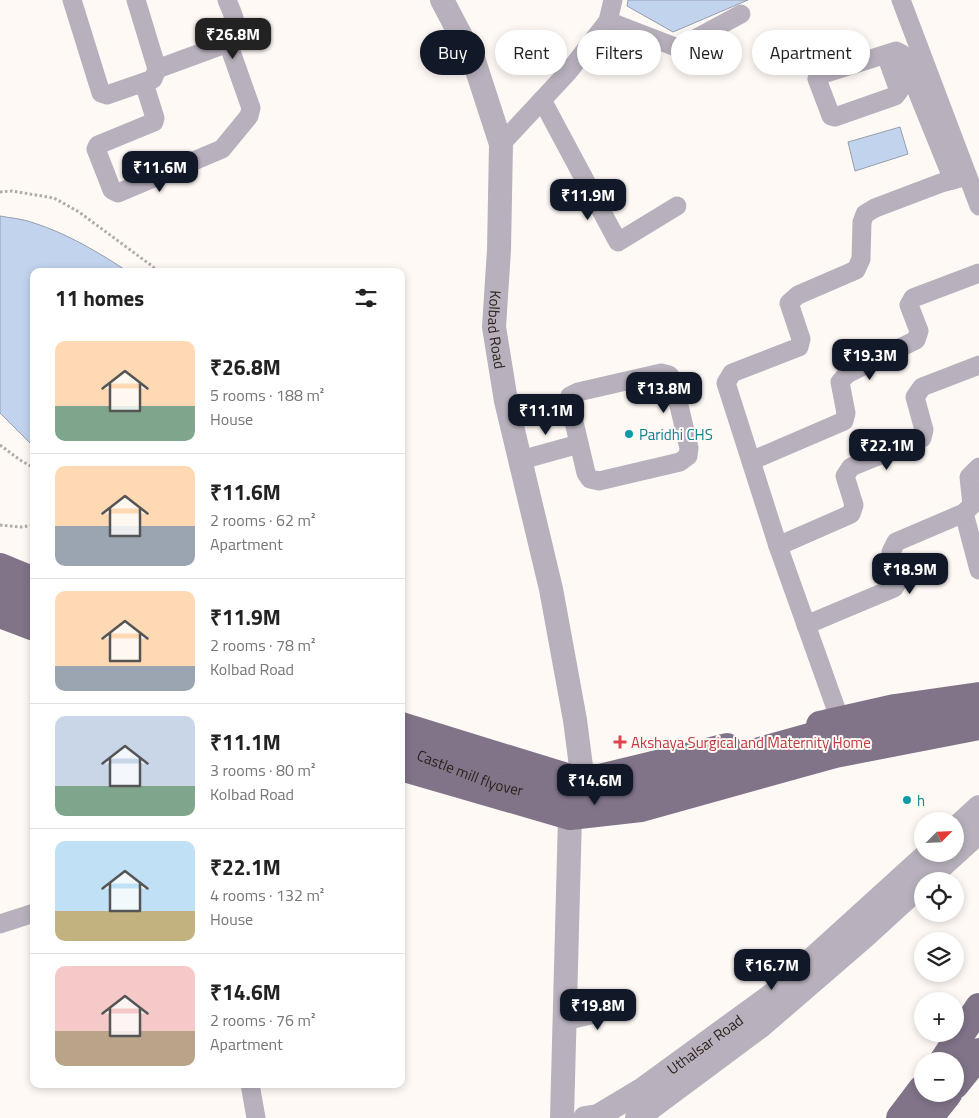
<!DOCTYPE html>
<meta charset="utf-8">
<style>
:root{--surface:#fff;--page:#f2f2f2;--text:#222;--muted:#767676;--line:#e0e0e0;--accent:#111827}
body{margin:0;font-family:"Titillium Web",sans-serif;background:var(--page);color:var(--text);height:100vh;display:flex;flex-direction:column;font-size:19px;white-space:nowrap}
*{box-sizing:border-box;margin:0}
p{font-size:16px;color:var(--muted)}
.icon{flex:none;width:28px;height:28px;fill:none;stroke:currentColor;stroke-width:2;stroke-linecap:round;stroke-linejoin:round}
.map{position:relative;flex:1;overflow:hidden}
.drawer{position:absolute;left:30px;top:268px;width:375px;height:820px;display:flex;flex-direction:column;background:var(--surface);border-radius:10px;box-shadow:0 2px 8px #0003}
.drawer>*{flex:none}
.hud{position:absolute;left:420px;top:30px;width:475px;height:45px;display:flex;gap:10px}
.needle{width:32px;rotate:66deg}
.controls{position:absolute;left:914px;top:812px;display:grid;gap:10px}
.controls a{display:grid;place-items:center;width:50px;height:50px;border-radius:50%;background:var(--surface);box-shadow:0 2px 8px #0003;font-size:25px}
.price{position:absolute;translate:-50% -42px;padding:0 11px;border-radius:10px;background:var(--accent);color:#fff;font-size:16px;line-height:32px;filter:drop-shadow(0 1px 2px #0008)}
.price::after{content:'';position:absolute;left:50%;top:30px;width:15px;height:11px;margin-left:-8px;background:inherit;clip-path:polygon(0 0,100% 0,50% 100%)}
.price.selected{background:#222;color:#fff}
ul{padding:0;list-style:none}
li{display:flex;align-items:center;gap:15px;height:125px;padding:0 25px}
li+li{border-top:1px solid var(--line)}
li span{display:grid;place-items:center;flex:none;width:140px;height:100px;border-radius:10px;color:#555}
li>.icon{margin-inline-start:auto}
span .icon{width:60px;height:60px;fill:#fffc;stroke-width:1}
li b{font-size:21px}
h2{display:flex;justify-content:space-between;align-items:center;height:60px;padding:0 25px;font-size:21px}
.tag{padding:0 18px;border-radius:22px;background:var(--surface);box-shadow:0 2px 8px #0003;font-size:18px;line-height:45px}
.tag.selected{background:var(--accent);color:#fff}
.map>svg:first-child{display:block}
.water{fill:#c2d3ee;stroke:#959eaf}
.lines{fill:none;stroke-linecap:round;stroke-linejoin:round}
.path{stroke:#b2aaa6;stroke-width:3;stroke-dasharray:2.5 2.5;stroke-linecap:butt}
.minor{stroke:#b8b1bd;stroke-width:19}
.tertiary{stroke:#b8b1bd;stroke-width:24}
.primary{stroke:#817489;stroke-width:28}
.primary-bridge{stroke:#817489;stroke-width:28}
.culture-dot{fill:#0f9aa8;stroke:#fff9f6;stroke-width:2}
.health-dot{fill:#e0444e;stroke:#fff9f6;stroke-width:2}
.labels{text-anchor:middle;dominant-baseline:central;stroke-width:4;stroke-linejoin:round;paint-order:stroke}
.street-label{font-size:15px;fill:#2c221c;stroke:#fff9f6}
.culture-label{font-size:15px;fill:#0d838f;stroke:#fff9f6;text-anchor:start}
.health-label{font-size:15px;fill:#be3a42;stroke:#fff9f6;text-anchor:start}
</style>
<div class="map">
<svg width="979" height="1118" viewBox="0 0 979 1118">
<rect width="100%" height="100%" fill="#fff9f6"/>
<g class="water">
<polygon points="628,0 748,0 673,32 627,6"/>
<polygon points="900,127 908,154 855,171 848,142"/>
<path d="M0 216C11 218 24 219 34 223 68 234 98 252 127 271H34V447L0 413Z"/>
</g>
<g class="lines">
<g class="path">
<polyline points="0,192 12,191 54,198 79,212 152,266 157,271"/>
<polyline points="0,445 20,460 34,468"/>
<polyline points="0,525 21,527 34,525"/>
</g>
<g class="minor">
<polyline points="72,0 101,93 107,95 153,79 157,69 136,0"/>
<polyline points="901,0 979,206"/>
<polyline points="608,21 678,48 741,14"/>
<polyline points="886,55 899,91 895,96 835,117 831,116 817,79 820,75 896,51 902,54 953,180"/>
<path d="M157 69 228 43C241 26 234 18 227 0"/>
<polyline points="144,83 155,118 154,122 98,145 96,149 112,190 118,193 222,149 249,116 251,108 228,43"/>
<polyline points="542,100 618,242 677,206"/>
<polyline points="501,144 569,71 608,21 613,0"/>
<polygon points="661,373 669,375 673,380 689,448 688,456 680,462 599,481 590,479 586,473 570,405 570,396 578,392"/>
<polyline points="521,460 579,444"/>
<polyline points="751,461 844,421 846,413 840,382 847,374 916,340 919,331 909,305 913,298 979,273"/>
<polyline points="979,467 969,477 972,505 964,513 979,570"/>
<polyline points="778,546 851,514 854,505 845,476 851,467 922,438 924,430 915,397 922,387 979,365"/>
<polyline points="806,625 894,588 899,580 891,552 896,542 964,513"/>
<polyline points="840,720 778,546 726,383 732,373 799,347 801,339 789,303 798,295 856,270 861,259 862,222 865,214 875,208 941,183 967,176"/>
<polyline points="0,924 34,913"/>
<polyline points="565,1021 599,1013 622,1006"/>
<polyline points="250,1084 256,1118"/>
</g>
<g class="tertiary">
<path id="s1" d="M442 0 474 61 501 144 499 250 494 327 506 401 551 589 575 720 583 782 570 816 562 1118"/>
<polyline points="955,829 979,807"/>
<polyline points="925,881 979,832"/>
<path id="s2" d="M585 1118 598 1116 643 1089 776 992 928 854"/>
<polyline points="637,1118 762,1025 864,937 922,884"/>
</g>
<g class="primary">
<polyline points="0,567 34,581"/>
<polyline points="0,588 34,602"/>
<polyline points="0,614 34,627"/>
<polyline points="820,725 895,708 979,696"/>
<polyline points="401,726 583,782 727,747"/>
<polyline points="401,767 570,816 641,808 835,754 979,726"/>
<polyline points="943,1061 979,1007"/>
<polyline points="955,1085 971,1065 979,1052"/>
<polyline points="900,1118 922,1089"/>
<polyline points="929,1118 948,1094"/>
</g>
<path class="primary-bridge" id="s3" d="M401 747 495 784 562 798 620 790 817 735 891 726 979 712"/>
</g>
<g class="culture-dot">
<circle cx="629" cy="434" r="5"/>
<circle cx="907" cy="800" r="5"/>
</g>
<path class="health-dot" d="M617.5 734.5h5v5h5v5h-5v5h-5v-5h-5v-5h5z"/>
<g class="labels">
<g class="street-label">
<text stroke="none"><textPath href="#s1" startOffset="342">Kolbad Road</textPath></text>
<text stroke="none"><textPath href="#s3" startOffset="74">Castle mill flyover</textPath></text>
<text stroke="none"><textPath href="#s2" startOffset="142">Uthalsar Road</textPath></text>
</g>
<g class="culture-label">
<text x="639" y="434">Paridhi CHS</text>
<text x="917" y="800">h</text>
</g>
<g class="health-label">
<text x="631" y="742">Akshaya Surgical and Maternity Home</text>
</g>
</g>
</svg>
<div class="controls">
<a><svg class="needle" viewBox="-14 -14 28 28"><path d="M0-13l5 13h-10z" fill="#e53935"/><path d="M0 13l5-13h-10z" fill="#767676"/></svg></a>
<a><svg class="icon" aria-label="locate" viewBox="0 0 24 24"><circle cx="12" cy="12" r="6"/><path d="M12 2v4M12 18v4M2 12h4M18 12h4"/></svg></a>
<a><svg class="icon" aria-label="layers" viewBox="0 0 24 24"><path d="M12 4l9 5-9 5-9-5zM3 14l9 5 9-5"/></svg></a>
<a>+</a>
<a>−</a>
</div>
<b class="price selected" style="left:233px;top:60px">₹26.8M</b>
<b class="price" style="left:160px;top:193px">₹11.6M</b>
<b class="price" style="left:588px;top:221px">₹11.9M</b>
<b class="price" style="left:870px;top:381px">₹19.3M</b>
<b class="price" style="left:664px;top:414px">₹13.8M</b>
<b class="price" style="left:546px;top:436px">₹11.1M</b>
<b class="price" style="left:887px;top:471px">₹22.1M</b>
<b class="price" style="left:910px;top:595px">₹18.9M</b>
<b class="price" style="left:595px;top:806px">₹14.6M</b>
<b class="price" style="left:772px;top:991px">₹16.7M</b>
<b class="price" style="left:598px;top:1031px">₹19.8M</b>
<div class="hud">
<a class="tag selected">Buy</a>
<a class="tag">Rent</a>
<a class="tag">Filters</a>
<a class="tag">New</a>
<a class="tag">Apartment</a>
</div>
<section class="drawer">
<h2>11 homes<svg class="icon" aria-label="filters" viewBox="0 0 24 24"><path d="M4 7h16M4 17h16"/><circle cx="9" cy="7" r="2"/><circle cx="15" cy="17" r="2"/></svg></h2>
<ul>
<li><span style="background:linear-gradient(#ffd9b3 65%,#7fa58c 0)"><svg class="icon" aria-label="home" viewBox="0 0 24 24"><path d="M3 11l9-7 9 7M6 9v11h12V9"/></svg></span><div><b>₹26.8M</b><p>5 rooms · 188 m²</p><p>House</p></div></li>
<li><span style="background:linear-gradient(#ffd9b3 60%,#9aa5b1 0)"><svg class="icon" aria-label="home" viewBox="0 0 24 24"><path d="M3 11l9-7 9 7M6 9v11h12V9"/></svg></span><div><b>₹11.6M</b><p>2 rooms · 62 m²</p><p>Apartment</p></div></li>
<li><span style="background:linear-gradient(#ffd9b3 75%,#9aa5b1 0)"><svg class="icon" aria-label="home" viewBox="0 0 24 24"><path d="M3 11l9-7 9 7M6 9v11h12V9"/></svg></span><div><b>₹11.9M</b><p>2 rooms · 78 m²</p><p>Kolbad Road</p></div></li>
<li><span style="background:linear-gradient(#c9d6e8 70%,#7fa58c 0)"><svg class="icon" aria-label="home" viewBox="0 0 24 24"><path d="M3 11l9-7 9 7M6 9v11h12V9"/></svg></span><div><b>₹11.1M</b><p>3 rooms · 80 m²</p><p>Kolbad Road</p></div></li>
<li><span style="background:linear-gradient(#bfe0f5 70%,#c2b280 0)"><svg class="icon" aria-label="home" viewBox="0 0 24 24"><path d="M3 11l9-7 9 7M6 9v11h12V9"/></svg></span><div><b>₹22.1M</b><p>4 rooms · 132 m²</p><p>House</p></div></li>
<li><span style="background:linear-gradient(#f6c9c9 65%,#b9a48a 0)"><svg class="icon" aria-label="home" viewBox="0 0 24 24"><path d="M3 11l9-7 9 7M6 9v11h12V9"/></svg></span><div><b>₹14.6M</b><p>2 rooms · 76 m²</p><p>Apartment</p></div></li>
</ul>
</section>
</div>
